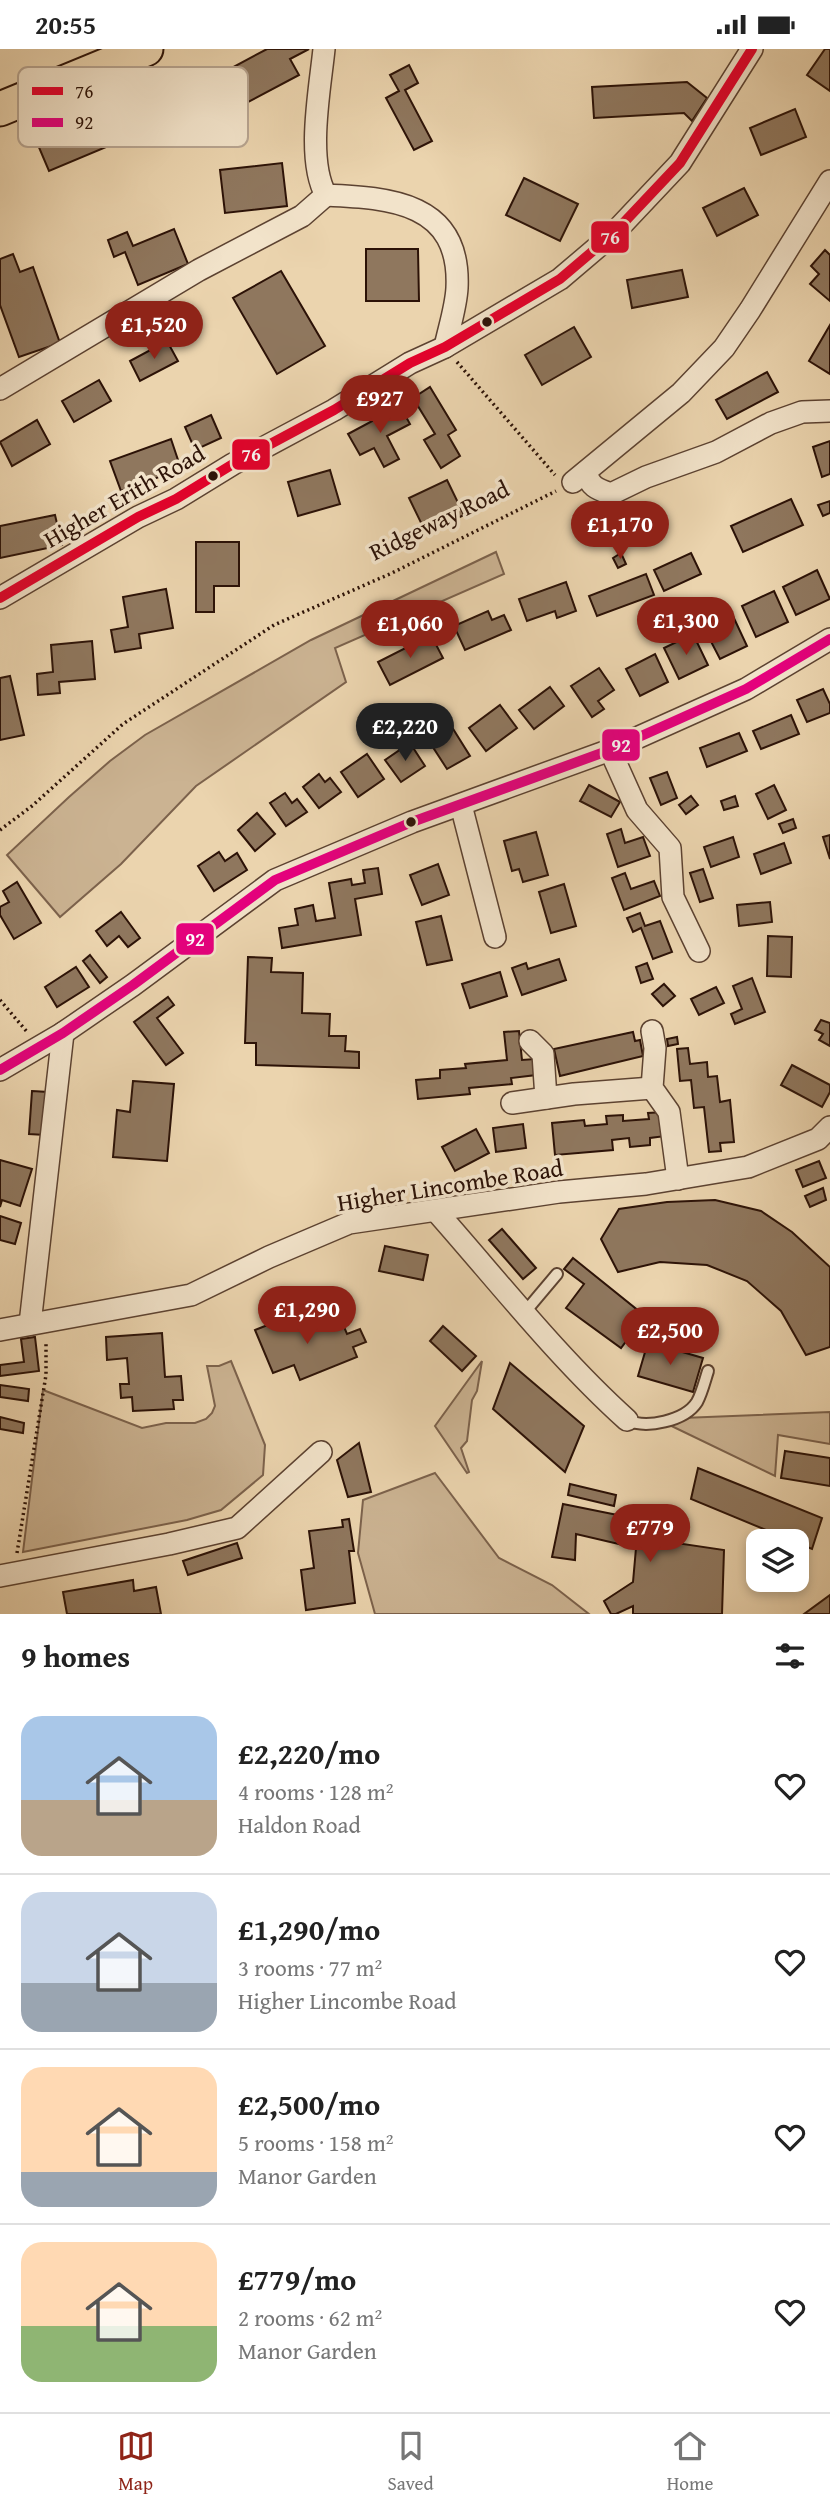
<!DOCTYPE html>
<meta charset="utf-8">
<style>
:root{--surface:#fff;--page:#f6f6f6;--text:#222;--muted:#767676;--line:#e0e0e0;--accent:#8f2418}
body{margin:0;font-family:"Gentium Book Plus",serif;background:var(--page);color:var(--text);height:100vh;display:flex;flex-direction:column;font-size:26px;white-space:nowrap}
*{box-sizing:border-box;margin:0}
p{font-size:23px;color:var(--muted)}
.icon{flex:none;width:38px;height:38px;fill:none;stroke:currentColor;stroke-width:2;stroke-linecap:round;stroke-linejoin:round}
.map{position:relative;height:1565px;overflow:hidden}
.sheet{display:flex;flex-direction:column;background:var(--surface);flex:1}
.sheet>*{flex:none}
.buttons{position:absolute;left:746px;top:1480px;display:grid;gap:14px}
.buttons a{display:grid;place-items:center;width:63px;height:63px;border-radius:14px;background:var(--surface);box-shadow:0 4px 10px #0003;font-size:35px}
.price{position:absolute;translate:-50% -60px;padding:0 16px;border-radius:24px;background:var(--accent);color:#fff;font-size:23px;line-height:46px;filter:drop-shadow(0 2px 4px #0008)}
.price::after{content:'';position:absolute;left:50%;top:42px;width:21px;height:16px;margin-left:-10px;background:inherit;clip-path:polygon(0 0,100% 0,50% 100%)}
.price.on{background:#222;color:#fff}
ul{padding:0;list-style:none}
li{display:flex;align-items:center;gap:21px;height:175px;padding:0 21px}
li+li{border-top:2px solid var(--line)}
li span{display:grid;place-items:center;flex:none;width:196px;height:140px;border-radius:21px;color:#555}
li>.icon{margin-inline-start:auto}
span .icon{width:84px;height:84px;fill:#fffc;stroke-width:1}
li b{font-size:30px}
h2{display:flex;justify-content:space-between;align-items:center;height:84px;padding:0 21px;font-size:30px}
.status{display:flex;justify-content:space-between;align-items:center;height:49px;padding:0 35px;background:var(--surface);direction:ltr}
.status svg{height:19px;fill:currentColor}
.tab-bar{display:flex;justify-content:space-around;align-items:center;height:98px;border-top:2px solid var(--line);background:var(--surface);font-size:19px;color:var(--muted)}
.tab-bar a{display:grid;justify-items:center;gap:4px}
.tab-bar .on{color:var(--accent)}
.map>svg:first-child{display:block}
.green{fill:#cbb392;stroke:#7c624c;stroke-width:2}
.building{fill:#8f775e;stroke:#2c1207;stroke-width:2}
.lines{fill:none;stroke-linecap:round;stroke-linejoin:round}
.lane-casing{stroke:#5c4231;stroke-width:14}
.street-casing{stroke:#5c4231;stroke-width:24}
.primary-casing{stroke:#2c1207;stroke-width:37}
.path{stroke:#2c1207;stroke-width:3.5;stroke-dasharray:2 3.5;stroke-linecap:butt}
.lane{stroke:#f2e3ca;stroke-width:10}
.street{stroke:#f2e3ca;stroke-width:21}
.primary{stroke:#ebd4ae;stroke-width:33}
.bus-1-casing{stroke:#f2e3ca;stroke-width:16}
.bus-2-casing{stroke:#f2e3ca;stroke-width:16}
.bus-1{stroke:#e4002b;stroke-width:10}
.bus-2{stroke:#e5007d;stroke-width:10}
.bus-dot{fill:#2c1207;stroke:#f2e3ca;stroke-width:2.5}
.labels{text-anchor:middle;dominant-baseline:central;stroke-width:7;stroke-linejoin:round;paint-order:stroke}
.street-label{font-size:24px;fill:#2c1207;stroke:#f2e3ca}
.key{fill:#f2e3ca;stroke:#b7a490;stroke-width:2}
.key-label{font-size:19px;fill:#2c1207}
.line-badge{stroke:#f2e3ca;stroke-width:2.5}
.badge-label{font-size:19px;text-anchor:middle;font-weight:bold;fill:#fff}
</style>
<div class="status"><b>20:55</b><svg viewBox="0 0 49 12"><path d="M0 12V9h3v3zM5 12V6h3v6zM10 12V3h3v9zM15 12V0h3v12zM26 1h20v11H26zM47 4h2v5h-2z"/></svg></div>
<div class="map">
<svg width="830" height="1565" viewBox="0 0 830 1565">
<rect width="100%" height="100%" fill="#ebd4ae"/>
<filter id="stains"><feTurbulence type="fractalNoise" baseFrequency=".00286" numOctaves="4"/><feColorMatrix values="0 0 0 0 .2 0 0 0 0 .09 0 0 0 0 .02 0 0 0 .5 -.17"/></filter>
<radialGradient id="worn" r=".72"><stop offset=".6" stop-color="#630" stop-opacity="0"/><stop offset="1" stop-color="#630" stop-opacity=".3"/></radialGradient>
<g class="green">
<polygon points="496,503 504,525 335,599 346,633 196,737 121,815 60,868 7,806 69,748 110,712 145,686 311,591"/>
<polygon points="231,1312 265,1396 263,1426 221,1461 187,1471 23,1503 43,1341 142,1379 166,1374 195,1374 206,1370 212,1364 215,1357 207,1317 219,1317"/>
<polygon points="482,1312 477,1342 472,1351 467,1392 461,1399 469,1423 467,1424 435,1377"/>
<polygon points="830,1363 830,1395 778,1386 775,1427 657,1370"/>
<polygon points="435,1424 499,1509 552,1536 589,1565 375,1565 358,1504 363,1451"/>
</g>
<g class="building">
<polygon points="267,0 309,0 290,10 299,26 231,62 213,29"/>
<polygon points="825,0 830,0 830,42 807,26"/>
<polygon points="409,16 418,34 405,41 432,92 414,101 386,49 399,42 390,26"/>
<polygon points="687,33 707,49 692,72 684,64 594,69 592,38"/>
<polygon points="795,60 806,88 761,106 750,79"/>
<polygon points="97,63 111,96 49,122 35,89"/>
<polygon points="282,114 287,157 225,164 220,121"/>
<polygon points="524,129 578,155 560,192 506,166"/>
<polygon points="744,139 758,166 717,187 703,159"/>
<polygon points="174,180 188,215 138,236 125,203 114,208 108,191 127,183 133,197"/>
<polygon points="366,200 418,200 419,252 366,252"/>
<polygon points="825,201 830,206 830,252 810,235 819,225 811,217"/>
<polygon points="13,205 20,223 33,218 60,294 19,308 0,256 0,210"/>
<polygon points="682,221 688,248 632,259 627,231"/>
<polygon points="281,222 325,297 277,325 233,249"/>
<polygon points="830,276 830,325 809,312"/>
<polygon points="574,278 591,308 542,336 525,306"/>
<polygon points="167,292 178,312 140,332 130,312"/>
<polygon points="767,323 778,343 727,370 716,351"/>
<polygon points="99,331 111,352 74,373 62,352"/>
<polygon points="430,338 456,381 448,386 460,407 441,419 424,391 435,385 413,349"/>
<polygon points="400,357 410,375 387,387 399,410 384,418 374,399 360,406 348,385"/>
<polygon points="211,366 221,389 195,401 185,378"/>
<polygon points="37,371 50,395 12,417 0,393"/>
<polygon points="171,390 181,420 121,442 110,412"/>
<polygon points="830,392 830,425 822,428 813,398"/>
<polygon points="330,421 340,455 298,467 288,433"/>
<polygon points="447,431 464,466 426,484 409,449"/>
<polygon points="791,450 803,476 743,503 731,477"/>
<polygon points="830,452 830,464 823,467 818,456"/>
<polygon points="55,466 62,496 0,509 0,477"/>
<polygon points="196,493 239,493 239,537 214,537 214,563 196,563"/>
<polygon points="621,504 626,515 618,519 613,509"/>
<polygon points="691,504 701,525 664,542 654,521"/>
<polygon points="817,521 830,550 796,566 783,538"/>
<polygon points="646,525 654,546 597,567 589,547"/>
<polygon points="566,533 576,562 557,569 555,562 527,572 519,550"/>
<polygon points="166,540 173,579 139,585 141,599 115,603 111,581 128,578 123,548"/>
<polygon points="774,542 788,573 756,588 742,557"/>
<polygon points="488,562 492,571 504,566 511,581 465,601 454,577"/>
<polygon points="732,565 747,597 720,610 704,579"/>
<polygon points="693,585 708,616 679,630 664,599"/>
<polygon points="431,586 443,609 390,636 378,613"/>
<polygon points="92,592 95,630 59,633 60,644 38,646 37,625 53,623 51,596"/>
<polygon points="655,605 668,633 640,647 626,620"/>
<polygon points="599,619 614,641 598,652 604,660 592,668 571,637"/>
<polygon points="10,627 24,686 0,691 0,629"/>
<polygon points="550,638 564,657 534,680 519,661"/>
<polygon points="823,640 830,655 830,664 807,673 797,651"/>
<polygon points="500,656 517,679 486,702 469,679"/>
<polygon points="791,666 799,685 761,700 753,682"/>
<polygon points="450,675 470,707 447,720 427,689"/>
<polygon points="739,684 747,702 707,718 700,699"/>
<polygon points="410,694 425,717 401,733 385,711"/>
<polygon points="367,705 384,730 358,748 341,723"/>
<polygon points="667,723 677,749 661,756 650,729"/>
<polygon points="319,725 325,733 330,729 341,743 319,759 303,738"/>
<polygon points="589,736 620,753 611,768 580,752"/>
<polygon points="774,736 786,761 768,770 756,745"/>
<polygon points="285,744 292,754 297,750 307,763 286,777 270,754"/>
<polygon points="691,747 698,756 686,765 679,756"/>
<polygon points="735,747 738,757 724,761 721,752"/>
<polygon points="257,764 275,785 255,802 238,781"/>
<polygon points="793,770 796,779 783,784 779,775"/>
<polygon points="621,780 625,794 643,788 650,807 618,818 607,785"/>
<polygon points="536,783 548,826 523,833 519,820 512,822 504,792"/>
<polygon points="830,786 830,810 823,788"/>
<polygon points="733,788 739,808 711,818 704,798"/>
<polygon points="784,794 791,814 761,825 754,805"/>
<polygon points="219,803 225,812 237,804 247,821 214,842 198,817"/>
<polygon points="438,815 449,846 422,856 410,826"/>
<polygon points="378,819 382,845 355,850 361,886 282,899 279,879 298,876 295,860 313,856 316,872 335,869 329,834 351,830 352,836 365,834 363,821"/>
<polygon points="703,820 713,849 700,853 690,824"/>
<polygon points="625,824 631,840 654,832 660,847 624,861 612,829"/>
<polygon points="17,833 41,874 14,890 0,866 0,858 9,853 3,842"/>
<polygon points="564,835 576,877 551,884 539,843"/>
<polygon points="770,853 772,873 739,877 737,856"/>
<polygon points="121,863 140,889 128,898 119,887 107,897 96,882"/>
<polygon points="640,864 645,877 660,872 672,903 653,910 641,879 633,883 627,869"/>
<polygon points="441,867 452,911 427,916 416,873"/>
<polygon points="768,887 792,888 791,928 767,927"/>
<polygon points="90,906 107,928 100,934 83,912"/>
<polygon points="248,908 272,909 271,923 303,924 302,964 330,965 329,987 346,987 345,1002 359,1003 359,1019 256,1016 256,994 245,994"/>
<polygon points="559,910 566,931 522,946 512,919 526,914 528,920"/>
<polygon points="647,914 653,930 641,934 636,918"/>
<polygon points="76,918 89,938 57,958 45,938"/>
<polygon points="500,923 507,947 470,959 462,935"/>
<polygon points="752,929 765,963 735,975 731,965 742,960 733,937"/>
<polygon points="664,935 675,947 663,957 652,945"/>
<polygon points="716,938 724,954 699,966 691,950"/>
<polygon points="168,948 174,956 157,969 183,1004 166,1016 134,973"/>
<polygon points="821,971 830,974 830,997 819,991 823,985 815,981"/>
<polygon points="519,982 522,1011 535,1010 536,1026 511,1029 512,1035 469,1039 470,1045 418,1050 416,1031 440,1029 440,1021 466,1019 465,1015 507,1011 504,983"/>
<polygon points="633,983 635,992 640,991 643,1007 560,1027 554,1000"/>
<polygon points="677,988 678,995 668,997 667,990"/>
<polygon points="688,999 690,1015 707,1013 708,1028 717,1027 720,1053 730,1051 734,1093 720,1094 721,1102 709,1103 704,1058 694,1059 691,1031 680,1032 677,1000"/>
<polygon points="792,1016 830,1036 830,1043 822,1058 781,1036"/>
<polygon points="133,1032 174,1035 167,1112 113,1108 117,1061 130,1063"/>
<polygon points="32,1042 48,1043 45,1086 29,1085"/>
<polygon points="664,1063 666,1087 650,1089 650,1096 630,1098 629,1089 612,1091 613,1101 555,1106 552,1074 584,1071 585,1077 607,1075 606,1067 623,1066 623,1072 649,1070 648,1064"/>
<polygon points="523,1075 526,1099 496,1103 493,1079"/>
<polygon points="476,1080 489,1104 455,1122 442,1098"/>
<polygon points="0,1111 32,1120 20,1157 2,1151 0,1158"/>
<polygon points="819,1112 826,1129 803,1138 796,1121"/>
<polygon points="823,1139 826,1151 810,1158 805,1147"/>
<polygon points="715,1151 761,1162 792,1183 830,1218 830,1298 806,1306 781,1262 747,1232 707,1216 660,1213 618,1223 601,1190 619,1160 667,1153"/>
<polygon points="0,1167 21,1174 15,1195 0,1191"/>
<polygon points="502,1180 536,1219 523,1230 489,1191"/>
<polygon points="385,1197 428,1206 423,1231 379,1222"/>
<polygon points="573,1209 645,1267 621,1299 566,1259 584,1235 564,1220"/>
<polygon points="298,1264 304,1278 323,1271 326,1280 342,1273 347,1285 360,1280 366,1293 353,1298 357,1308 300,1331 294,1316 273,1324 255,1281"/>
<polygon points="443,1277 476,1307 462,1322 430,1292"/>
<polygon points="162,1284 165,1328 181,1327 183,1351 173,1351 174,1360 133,1362 132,1348 121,1349 120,1335 129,1335 127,1309 107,1311 106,1288"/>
<polygon points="35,1288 39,1322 0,1327 0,1316 24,1313 21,1290"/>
<polygon points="648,1293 703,1309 693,1343 638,1327"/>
<polygon points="510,1314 584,1377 565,1423 493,1360"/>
<polygon points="0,1336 29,1340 28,1352 0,1348"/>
<polygon points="0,1368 24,1374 23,1384 0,1380"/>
<polygon points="359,1394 371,1443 348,1448 337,1411"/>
<polygon points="785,1402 830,1409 830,1437 781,1429"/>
<polygon points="698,1419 822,1469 812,1500 691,1450"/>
<polygon points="570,1435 616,1446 614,1457 568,1446"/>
<polygon points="563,1455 677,1478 676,1494 724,1501 722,1565 633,1565 633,1557 616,1565 611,1565 604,1552 633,1533 636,1499 576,1485 575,1511 552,1508"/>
<polygon points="349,1470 354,1502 349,1502 355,1554 306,1561 301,1521 314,1519 309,1482 343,1478 342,1471"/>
<polygon points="237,1494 242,1509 188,1526 183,1512"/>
<polygon points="133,1531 134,1542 156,1538 161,1565 67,1565 63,1543"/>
<polygon points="830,1546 830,1565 804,1565"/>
</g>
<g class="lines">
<defs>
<g id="lane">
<polyline points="525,1263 557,1225"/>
<path d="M627 1371C646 1380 685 1372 697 1353 702 1344 705 1331 708 1322"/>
</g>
<g id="street">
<path d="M324 0C320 40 306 111 326 146 390 149 461 153 457 239 456 258 449 279 445 298"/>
<polyline points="0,340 199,221 302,167 326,146"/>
<path d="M586 423C590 438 597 440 611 445L646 428 716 403 771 374 802 363 830 362"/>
<polyline points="573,433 681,344 724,299 750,261 830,132"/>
<polyline points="0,549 138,468 176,450 233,415 334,361 410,314 445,298 560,230 613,185 680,114 752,0"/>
<polyline points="610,701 637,761 670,799 673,848 699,902"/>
<polyline points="461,756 495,888"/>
<polyline points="652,982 655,999 652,1039 669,1063 678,1130"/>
<polyline points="530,992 543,1005 546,1049"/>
<polyline points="0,1021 63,984 133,936 275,831 412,773 610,701 746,640 830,590"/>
<polyline points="512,1054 574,1045 652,1039"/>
<path d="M436 1162C497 1231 559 1310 627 1371"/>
<polyline points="30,1275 63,984"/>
<polyline points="0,1281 191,1246 269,1208 349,1174 559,1143 646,1135 748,1118 818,1090 830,1078"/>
<polyline points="0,1527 169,1495 237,1479 321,1403"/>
</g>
<polyline id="primary" points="0,60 146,0"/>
</defs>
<use href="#lane" class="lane-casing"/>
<use href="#street" class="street-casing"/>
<use href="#primary" class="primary-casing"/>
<g class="path">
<polyline points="457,313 555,426"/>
<polyline points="0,781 32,757 123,675 274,576 392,524 556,442"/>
<polyline points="0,951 28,984"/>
<polyline points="17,1504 46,1326 46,1293"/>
</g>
<use href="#lane" class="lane"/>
<use href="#street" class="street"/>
<use href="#primary" class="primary"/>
<defs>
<polyline id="bus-1" points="0,549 138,468 176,450 233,415 334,361 410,314 445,298 560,230 613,185 680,114 752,0"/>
<polyline id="bus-2" points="0,1021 63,984 133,936 275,831 412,773 610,701 746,640 830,590"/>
</defs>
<use href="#bus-1" class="bus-1-casing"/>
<use href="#bus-2" class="bus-2-casing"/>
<use href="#bus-1" class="bus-1"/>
<use href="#bus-2" class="bus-2"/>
</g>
<g class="bus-dot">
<circle cx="487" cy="273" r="6"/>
<circle cx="213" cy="427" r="6"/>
<circle cx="411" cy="773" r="6"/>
</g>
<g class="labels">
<g class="street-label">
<text transform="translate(124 447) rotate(-30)">Higher Erith Road</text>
<text transform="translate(439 471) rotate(-26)">Ridgeway Road</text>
<text transform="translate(450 1136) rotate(-9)">Higher Lincombe Road</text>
</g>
</g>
<rect x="18" y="18" width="230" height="80" rx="10" class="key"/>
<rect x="32" y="38" width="31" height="8" fill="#e4002b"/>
<rect x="32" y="69" width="31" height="9" fill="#e5007d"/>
<g class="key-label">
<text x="75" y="49">76</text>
<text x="75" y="80">92</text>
</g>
<g class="line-badge">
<rect x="590" y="171" width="40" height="34" rx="7" fill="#e4002b"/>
<rect x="231" y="389" width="40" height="33" rx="7" fill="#e4002b"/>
<rect x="601" y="679" width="40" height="34" rx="7" fill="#e5007d"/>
<rect x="175" y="873" width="40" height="34" rx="7" fill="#e5007d"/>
</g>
<g class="badge-label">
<text x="610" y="195">76</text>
<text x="251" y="412">76</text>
<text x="621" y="703">92</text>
<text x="195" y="897">92</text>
</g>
<rect width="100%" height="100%" filter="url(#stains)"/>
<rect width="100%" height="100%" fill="url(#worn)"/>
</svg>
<div class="buttons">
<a><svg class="icon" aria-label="layers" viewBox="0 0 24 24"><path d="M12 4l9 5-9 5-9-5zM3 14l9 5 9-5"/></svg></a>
</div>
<b class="price" style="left:154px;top:312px">£1,520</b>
<b class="price" style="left:380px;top:386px">£927</b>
<b class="price" style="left:620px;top:512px">£1,170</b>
<b class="price" style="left:686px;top:608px">£1,300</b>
<b class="price" style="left:410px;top:611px">£1,060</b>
<b class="price on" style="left:405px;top:714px">£2,220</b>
<b class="price" style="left:307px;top:1297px">£1,290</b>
<b class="price" style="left:670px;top:1318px">£2,500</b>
<b class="price" style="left:650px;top:1515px">£779</b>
</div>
<section class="sheet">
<h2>9 homes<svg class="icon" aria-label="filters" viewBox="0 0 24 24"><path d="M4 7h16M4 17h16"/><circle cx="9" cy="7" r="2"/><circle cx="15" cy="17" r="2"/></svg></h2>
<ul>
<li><span style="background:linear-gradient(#a9c7e8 60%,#b9a48a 0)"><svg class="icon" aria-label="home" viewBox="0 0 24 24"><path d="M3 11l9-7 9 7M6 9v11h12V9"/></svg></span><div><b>£2,220/mo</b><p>4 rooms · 128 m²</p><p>Haldon Road</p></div><svg class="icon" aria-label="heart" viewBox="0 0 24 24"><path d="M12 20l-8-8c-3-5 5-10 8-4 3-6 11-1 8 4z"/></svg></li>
<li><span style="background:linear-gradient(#c9d6e8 65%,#9aa5b1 0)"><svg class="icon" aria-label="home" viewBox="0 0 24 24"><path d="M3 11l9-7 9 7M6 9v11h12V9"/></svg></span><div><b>£1,290/mo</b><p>3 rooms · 77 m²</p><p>Higher Lincombe Road</p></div><svg class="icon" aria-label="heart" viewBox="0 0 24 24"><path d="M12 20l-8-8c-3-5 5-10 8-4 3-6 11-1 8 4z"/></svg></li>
<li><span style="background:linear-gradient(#ffd9b3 75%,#9aa5b1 0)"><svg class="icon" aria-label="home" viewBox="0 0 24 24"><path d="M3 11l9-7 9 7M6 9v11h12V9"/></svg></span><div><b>£2,500/mo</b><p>5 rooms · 158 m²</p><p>Manor Garden</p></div><svg class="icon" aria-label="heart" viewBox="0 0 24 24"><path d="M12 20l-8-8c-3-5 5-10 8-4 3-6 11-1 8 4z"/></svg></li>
<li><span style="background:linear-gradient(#ffd9b3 60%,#8fb573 0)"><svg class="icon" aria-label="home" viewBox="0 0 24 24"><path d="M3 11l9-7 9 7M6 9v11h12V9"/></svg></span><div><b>£779/mo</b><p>2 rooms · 62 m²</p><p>Manor Garden</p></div><svg class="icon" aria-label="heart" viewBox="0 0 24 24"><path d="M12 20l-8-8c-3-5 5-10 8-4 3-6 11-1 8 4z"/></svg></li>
</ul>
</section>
<nav class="tab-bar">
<a class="on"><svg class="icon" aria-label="map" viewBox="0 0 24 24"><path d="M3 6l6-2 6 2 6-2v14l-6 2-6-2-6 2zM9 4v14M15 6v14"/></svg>Map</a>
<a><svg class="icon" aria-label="saved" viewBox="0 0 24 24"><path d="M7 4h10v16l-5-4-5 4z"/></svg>Saved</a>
<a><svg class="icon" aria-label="home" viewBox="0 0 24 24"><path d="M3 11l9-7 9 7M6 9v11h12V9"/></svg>Home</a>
</nav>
